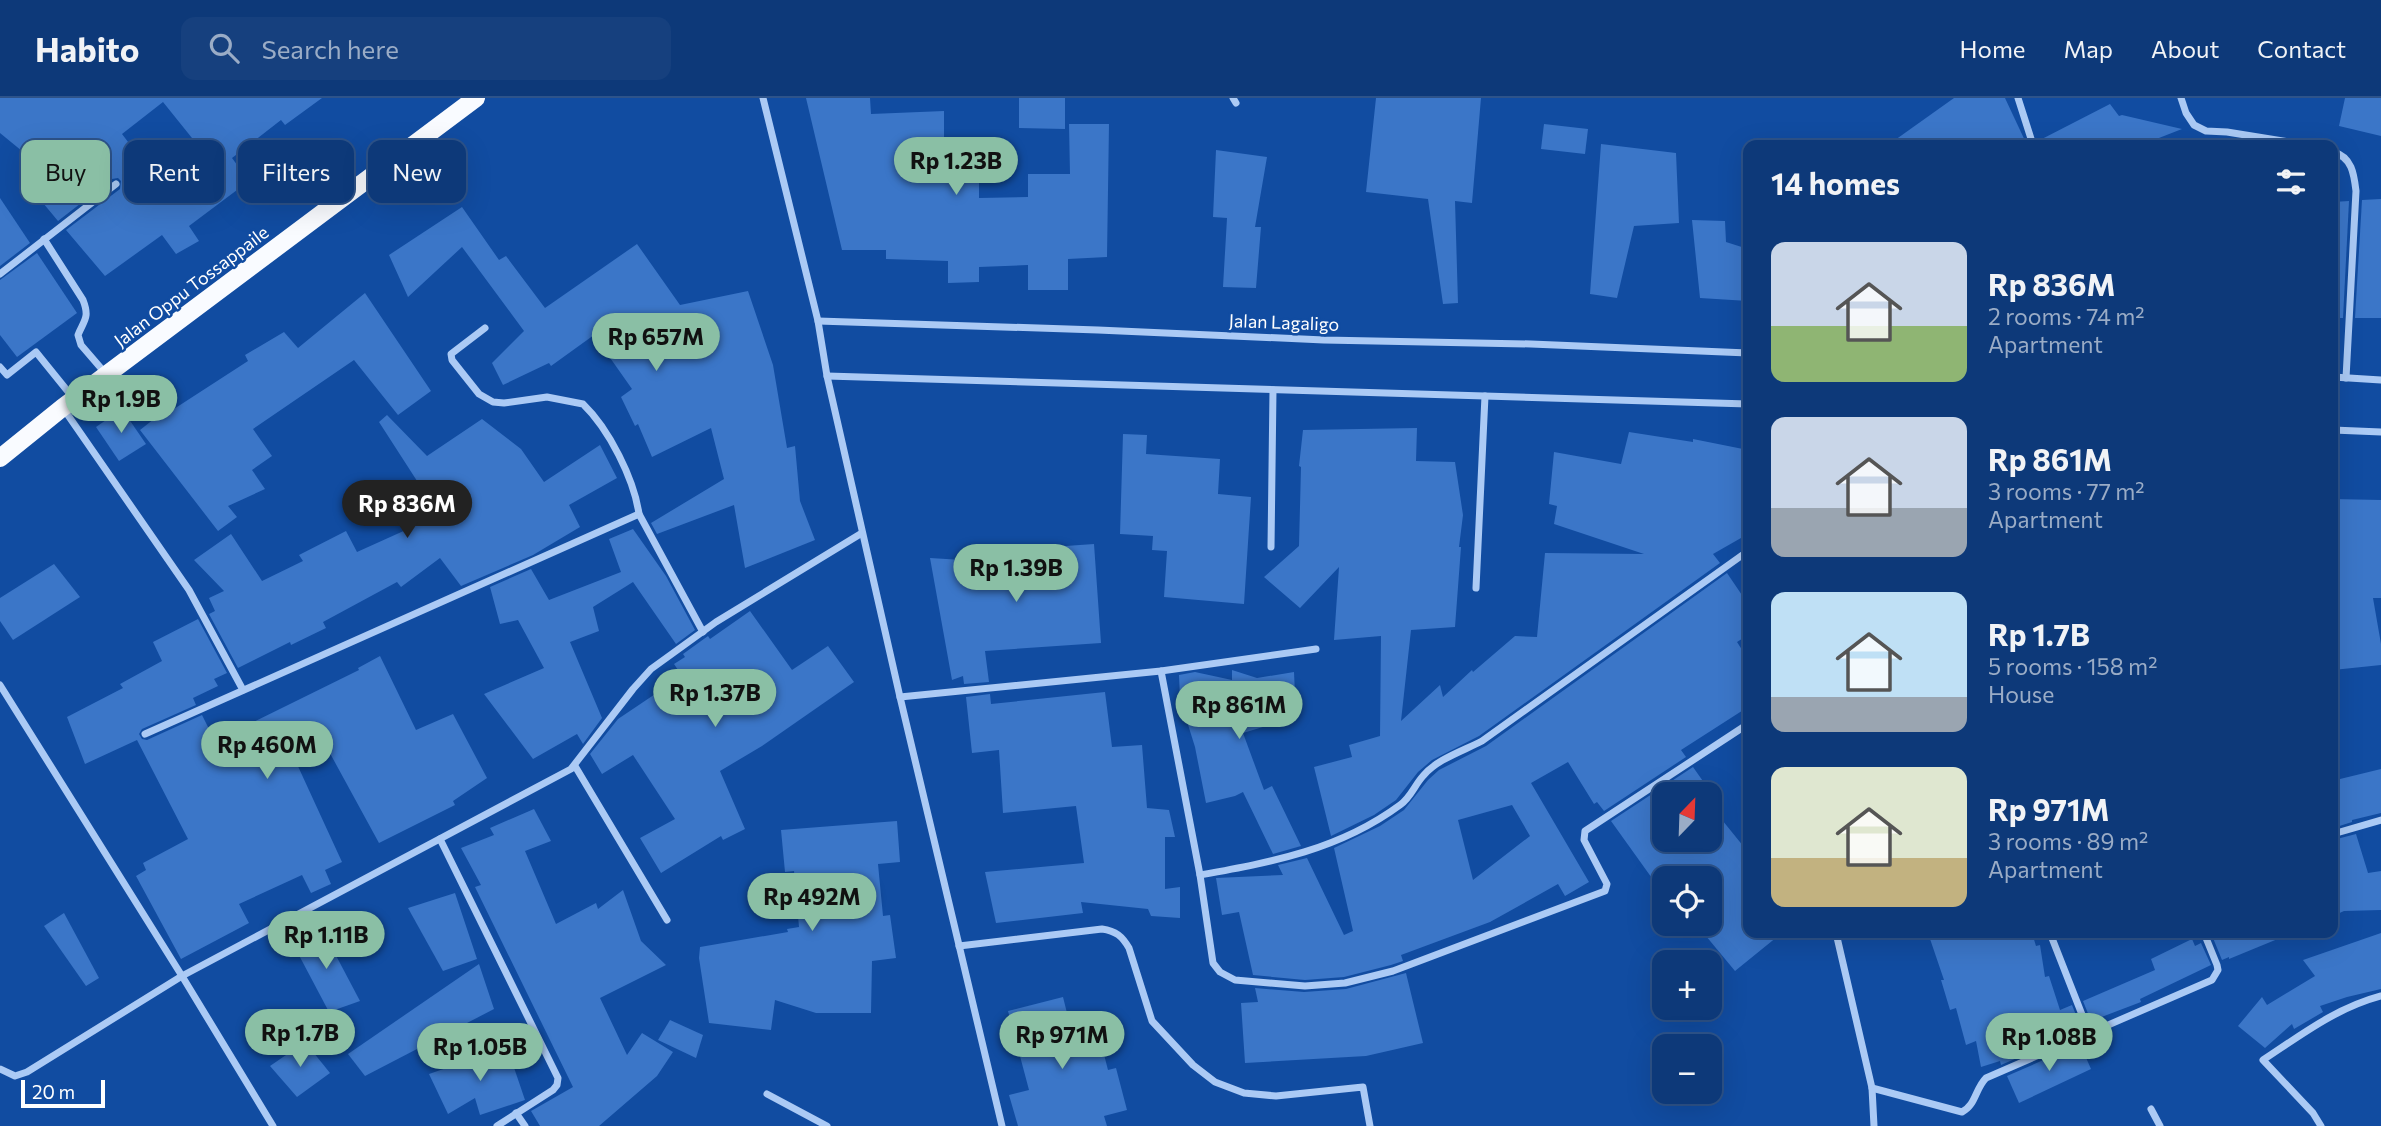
<!DOCTYPE html>
<meta charset="utf-8">
<style>
:root{--surface:#0d3979;--page:#16407e;--text:#f1f3f6;--muted:#9aacc6;--line:#2d538a;--accent:#8abfa5}
body{margin:0;font-family:Commissioner,sans-serif;background:var(--page);color:var(--text);height:100vh;display:flex;flex-direction:column;font-size:26px;white-space:nowrap}
*{box-sizing:border-box;margin:0}
p{font-size:23px;color:var(--muted)}
.icon{flex:none;width:38px;height:38px;fill:none;stroke:currentColor;stroke-width:2;stroke-linecap:round;stroke-linejoin:round}
.map{position:relative;flex:1;overflow:hidden}
.drawer{position:absolute;left:1743px;top:42px;width:595px;height:798px;display:flex;flex-direction:column;background:var(--surface);border-radius:14px;box-shadow:0 7px 28px #0002,0 0 0 2px var(--line)}
.drawer>*{flex:none}
.guide{position:absolute;left:21px;top:42px;width:665px;height:63px;display:flex;gap:14px}
.needle{width:46px;rotate:23deg}
.buttons{position:absolute;left:1652px;top:684px;display:grid;gap:14px}
.buttons a{display:grid;place-items:center;width:70px;height:70px;border-radius:14px;background:var(--surface);box-shadow:0 7px 28px #0002,0 0 0 2px var(--line);font-size:35px}
.scale{position:absolute;left:21px;bottom:18px;width:84px;box-sizing:border-box;padding-left:7px;border:4px solid #fff;border-top:0;font-size:19px;line-height:24px;white-space:nowrap;color:#fff;-webkit-text-stroke:5px #114ca1;paint-order:stroke}
.price{position:absolute;translate:-50% -60px;padding:0 16px;border-radius:24px;background:var(--accent);color:#111;font-size:23px;line-height:46px;filter:drop-shadow(0 2px 4px #0008)}
.price::after{content:'';position:absolute;left:50%;top:42px;width:21px;height:16px;margin-left:-10px;background:inherit;clip-path:polygon(0 0,100% 0,50% 100%)}
.price.on{background:#222;color:#fff}
ul{padding:0;list-style:none}
li{display:flex;align-items:center;gap:21px;height:175px;padding:0 28px}
li span{display:grid;place-items:center;flex:none;width:196px;height:140px;border-radius:14px;color:#555}
li>.icon{margin-inline-start:auto}
span .icon{width:84px;height:84px;fill:#fffc;stroke-width:1}
li b{font-size:30px}
h2{display:flex;justify-content:space-between;align-items:center;height:84px;padding:0 28px;font-size:30px}
.tag{padding:0 24px;border-radius:14px;background:var(--surface);box-shadow:0 7px 28px #0002,0 0 0 2px var(--line);font-size:24px;line-height:63px}
.tag.on{background:var(--accent);color:#111}
header{display:flex;align-items:center;gap:42px;box-sizing:border-box;height:98px;padding:0 35px;background:var(--surface);border-bottom:2px solid var(--line)}
header strong{font-size:33px}
nav{display:flex;gap:38px;margin-inline-start:auto;font-size:24px}
.search{width:490px;height:63px;background:var(--page);display:flex;align-items:center;gap:18px;box-sizing:border-box;padding:0 24px;border-radius:14px;color:var(--muted);font-size:26px}
.map>svg:first-child{display:block}
.building{fill:#3b76c8;fill-rule:evenodd}
.lines{fill:none;stroke-linecap:round;stroke-linejoin:round}
.minor{stroke:#abcaf5;stroke-width:7}
.primary{stroke:#f9fbff;stroke-width:18}
.labels{text-anchor:middle;dominant-baseline:central;stroke-width:5;stroke-linejoin:round;paint-order:stroke}
.street-label{font-size:18px;fill:#fff;stroke:#114ca1}
</style>
<header>
<strong>Habito</strong>
<div class="search"><svg class="icon" aria-label="search" viewBox="0 0 24 24"><circle cx="10" cy="10" r="6"/><path d="M15 15l6 6"/></svg>Search here</div>
<nav><a>Home</a><a>Map</a><a>About</a><a>Contact</a></nav>
</header>
<div class="map">
<svg width="2381" height="1028" viewBox="0 0 2381 1028">
<rect width="100%" height="100%" fill="#114ca1"/>
<g class="building">
<path d="M0 0H322L285 27 281 22 232 60 249 83 189 128 199 143 176 156 162 137 105 178 66 132 120 91 121 83 118 80 112 81 58 123 23 81 39 67 0 35ZM163 4 196 45 153 77 122 36Z"/>
<polygon points="806,0 870,0 871,16 944,13 944,78 979,78 979,100 1028,99 1028,76 1070,76 1069,26 1109,26 1107,159 1068,161 1068,192 1028,192 1028,167 979,169 979,184 948,185 948,163 886,161 886,152 842,152"/>
<polygon points="1019,0 1065,0 1065,31 1019,30"/>
<polygon points="1376,0 1481,0 1472,105 1455,103 1458,205 1443,206 1428,101 1366,94"/>
<polygon points="1954,0 2005,0 2027,47 1888,47"/>
<polygon points="2345,0 2381,0 2381,38 2339,28"/>
<polygon points="2110,6 2119,18 2122,17 2182,31 2141,47 2039,47 2038,43"/>
<polygon points="1544,26 1588,31 1585,56 1541,51"/>
<polygon points="1601,46 1676,55 1679,125 1634,128 1617,200 1590,196"/>
<polygon points="1216,52 1267,59 1255,129 1261,129 1256,190 1223,189 1227,120 1213,119"/>
<polygon points="0,100 30,145 0,168"/>
<polygon points="2381,101 2381,220 2355,220 2362,102"/>
<polygon points="2349,103 2343,220 2333,220 2333,104"/>
<polygon points="462,109 499,162 506,158 545,210 637,146 680,207 748,193 773,267 787,350 795,348 800,403 815,442 745,470 734,407 657,436 651,425 724,381 711,330 652,359 638,326 635,328 621,299 632,291 594,237 551,268 549,265 503,287 492,265 524,233 462,149 408,199 389,157"/>
<polygon points="1692,122 1725,123 1726,144 1748,151 1748,203 1700,200"/>
<polygon points="37,155 77,215 17,259 0,237 0,182"/>
<polygon points="365,195 431,293 398,317 354,262 253,331 272,358 252,372 265,391 228,408 237,419 218,433 140,332 159,317 160,320 248,263 245,257 284,234 298,250"/>
<polygon points="122,311 146,346 119,363 96,329"/>
<polygon points="387,317 427,358 482,321 521,351 544,384 600,347 617,380 569,407 580,429 533,457 461,488 440,460 401,489 397,484 323,524 326,530 291,547 290,544 238,570 209,516 215,513 209,500 224,493 194,462 231,436 262,483 303,463 299,457 346,433 357,454 439,417 379,324"/>
<polygon points="1417,330 1416,363 1455,364 1463,417 1459,449 1461,449 1455,529 1411,532 1401,623 1440,587 1443,599 1472,572 1473,574 1515,538 1537,539 1545,455 1644,456 1554,426 1557,408 1549,406 1554,354 1621,366 1629,334 1693,344 1693,341 1748,352 1748,389 1742,419 1748,426 1748,436 1713,456 1720,465 1479,638 1432,662 1418,674 1396,702 1374,717 1331,738 1314,669 1352,659 1349,647 1380,638 1381,538 1334,542 1339,469 1300,510 1264,479 1299,448 1301,369 1299,368 1303,332"/>
<polygon points="1123,336 1147,337 1146,356 1220,361 1218,396 1251,399 1244,506 1164,499 1167,453 1152,452 1153,438 1120,436"/>
<polygon points="2333,401 2381,402 2381,500 2373,500 2381,546 2381,567 2333,572"/>
<polygon points="633,431 666,478 695,532 676,546 633,484 593,509 599,533 570,544 602,620 583,646 577,636 533,661 484,596 544,570 518,522 500,526 490,489 531,471 549,502 621,474 609,441"/>
<polygon points="1094,446 1101,545 985,553 989,584 964,586 963,578 952,582 930,460 995,464 994,453"/>
<polygon points="54,466 80,499 13,542 0,523 0,500"/>
<path d="M1727 475 1748 506V537L1737 544 1748 561V609L1681 652 1686 659 1604 713 1597 704 1594 706 1568 664 1531 685 1589 784 1565 798 1558 786 1490 824 1401 857 1403 863 1391 867 1344 879 1305 882 1253 877 1239 814 1222 817 1216 780 1283 777 1278 767 1307 760 1344 837 1353 833 1334 750 1380 728 1404 712 1428 682 1439 672 1486 648ZM1512 707 1530 738 1473 782 1458 722Z"/>
<polygon points="750,513 792,572 828,548 854,584 762,648 720,673 745,731 723,742 721,738 661,775 640,740 675,721 633,657 602,676 590,656 618,621 682,578 674,566 685,559 683,556 708,538 710,541"/>
<polygon points="198,521 227,575 214,581 218,588 193,600 196,607 142,631 139,636 142,641 147,642 202,617 215,643 359,572 358,570 380,558 416,632 453,616 487,680 453,703 455,707 379,745 314,626 285,640 342,764 325,772 331,786 311,795 302,777 239,806 249,825 181,861 136,778 146,772 143,765 188,741 137,642 85,666 67,619 123,590 120,586 162,563 153,544"/>
<polygon points="1232,572 1257,580 1294,574 1296,619 1243,635 1264,692 1272,688 1301,748 1273,756 1243,694 1235,698 1206,705 1195,649 1180,601 1179,577 1195,574 1232,582"/>
<polygon points="1105,594 1112,649 1142,647 1147,710 1169,712 1175,739 1165,739 1165,791 1180,789 1180,820 1151,818 1148,811 1081,804 1083,815 996,825 985,774 1084,765 1076,708 1003,715 999,652 972,655 966,599 990,596 991,606"/>
<polygon points="1693,669 1712,696 1664,696 1664,742 1710,742 1710,707 1748,754 1748,835 1782,835 1735,873 1696,826 1710,826 1710,780 1658,780 1654,783 1611,723"/>
<polygon points="2381,671 2381,715 2352,722 2352,724 2333,730 2333,678 2339,677 2340,681"/>
<polygon points="534,711 551,743 525,753 556,826 596,805 598,811 623,792 641,843 666,867 600,900 627,957 642,935 673,954 657,978 599,1028 540,1028 531,1013 573,989 475,789 481,787 461,750 494,737 490,730"/>
<polygon points="897,723 900,764 878,766 883,818 890,817 896,860 872,863 871,915 816,915 775,902 771,932 709,925 699,860 700,849 788,834 787,831 799,829 794,773 785,774 781,732"/>
<polygon points="2356,736 2368,775 2381,773 2381,812 2344,813 2333,818 2333,742"/>
<polygon points="455,795 477,861 443,873 408,810"/>
<polygon points="64,815 99,880 86,888 44,828"/>
<polygon points="322,831 360,903 329,914 292,844"/>
<polygon points="1928,835 2032,835 2036,848 2040,847 2045,879 2049,878 2060,912 2072,907 2080,927 2072,930 2074,935 2001,967 2000,963 1981,969 1976,943 1966,947 1956,910 1950,912 1941,882 1944,882"/>
<polygon points="2220,835 2292,835 2229,861 2229,859 2222,862 2213,840 2221,837"/>
<polygon points="2381,835 2381,891 2347,899 2320,908 2323,914 2294,931 2292,926 2265,950 2238,928 2262,899 2267,907 2315,878 2303,862"/>
<polygon points="2192,841 2195,848 2201,845 2211,867 2140,901 2141,904 2091,923 2083,903 2155,872 2151,861"/>
<polygon points="479,866 494,911 365,978 348,956"/>
<polygon points="1406,875 1423,945 1366,958 1245,965 1241,905 1258,904 1255,890 1304,894 1346,891"/>
<polygon points="1063,899 1073,939 1098,933 1108,972 1116,970 1127,1012 1104,1018 1107,1028 1018,1028 1009,997 1029,992 1008,913"/>
<polygon points="670,922 703,937 696,960 658,942"/>
<polygon points="305,944 330,975 297,999 270,968"/>
<polygon points="2080,946 2091,971 2019,1005 2007,978"/>
<polygon points="507,949 525,1002 480,1017 475,1000 448,1016 429,976"/>
</g>
<g class="lines">
<g class="minor">
<polyline points="763,0 818,223 827,278 900,599 1002,1028"/>
<polyline points="1233,0 1236,5"/>
<polyline points="2018,0 2033,47"/>
<polyline points="2181,0 2186,15 2194,27 2206,33 2227,34 2307,47"/>
<path d="M2333 54C2352 59 2354 76 2356 93L2346 280"/>
<path d="M44 141 83 202C90 220 84 222 78 237L81 247 106 276"/>
<polyline points="0,176 116,86"/>
<polyline points="818,223 1098,232 1324,242 1531,246 1748,255"/>
<path d="M485 230 451 256 452 262 479 296 493 304 504 305 547 299 583 306C609 331 634 381 639 416"/>
<polyline points="0,269 7,277 36,254 74,301"/>
<polyline points="827,278 1748,306"/>
<polyline points="2333,279 2381,282"/>
<polyline points="63,310 189,492 243,592"/>
<polyline points="2333,332 2381,334"/>
<polyline points="1271,449 1273,292"/>
<polyline points="1476,490 1485,298"/>
<polyline points="1161,573 1200,777 1213,865 1220,874 1235,882 1305,888 1345,885 1393,873 1605,793 1607,786 1584,742 1585,733 1748,626"/>
<polyline points="0,587 182,878 273,1028"/>
<polyline points="900,599 1161,573 1316,551"/>
<polyline points="145,636 639,416 703,534"/>
<polyline points="575,668 667,822"/>
<polyline points="2333,736 2381,722"/>
<polyline points="440,741 558,980 557,987 553,992 497,1028"/>
<path d="M1200 777C1272 764 1339 752 1400 707 1411 699 1414 688 1423 678 1437 661 1463 653 1482 643L1748 453"/>
<polyline points="1836,835 1872,990 1874,1028"/>
<polyline points="2050,835 2090,937"/>
<path d="M959 848 1102 831C1116 833 1122 838 1129 850L1152 923 1193 967 1215 984 1244 995 1276 998 1363 989 1370 1028"/>
<polyline points="0,971 15,978 27,974 182,878 571,671 633,591 651,571 716,524 862,435"/>
<path d="M1872 990 1962 1014C1976 1007 1975 991 1986 980L2212 882 2218 872 2217 867 2204 835"/>
<polyline points="767,996 827,1028"/>
<polyline points="2151,1011 2160,1028"/>
<polyline points="516,1015 525,1028"/>
<path d="M2321 1028 2313 1015 2263 962C2301 937 2336 910 2381 898"/>
</g>
<polyline class="primary" points="0,360 62,310 476,0"/>
</g>
<g class="labels">
<g class="street-label">
<text transform="translate(191 188) rotate(-37)">Jalan Oppu Tossappaile</text>
<text transform="translate(1284 224) rotate(2)">Jalan Lagaligo</text>
</g>
</g>
</svg>
<div class="buttons">
<a><svg class="needle" viewBox="-14 -14 28 28"><path d="M0-13l5 13h-10z" fill="#e53935"/><path d="M0 13l5-13h-10z" fill="#9aacc6"/></svg></a>
<a><svg class="icon" aria-label="locate" viewBox="0 0 24 24"><circle cx="12" cy="12" r="6"/><path d="M12 2v4M12 18v4M2 12h4M18 12h4"/></svg></a>
<a>+</a>
<a>−</a>
</div>
<div class="scale">20 m</div>
<b class="price" style="left:956px;top:99px">Rp 1.23B</b>
<b class="price" style="left:656px;top:275px">Rp 657M</b>
<b class="price" style="left:121px;top:337px">Rp 1.9B</b>
<b class="price on" style="left:407px;top:442px">Rp 836M</b>
<b class="price" style="left:1016px;top:506px">Rp 1.39B</b>
<b class="price" style="left:715px;top:631px">Rp 1.37B</b>
<b class="price" style="left:1239px;top:643px">Rp 861M</b>
<b class="price" style="left:267px;top:683px">Rp 460M</b>
<b class="price" style="left:812px;top:835px">Rp 492M</b>
<b class="price" style="left:326px;top:873px">Rp 1.11B</b>
<b class="price" style="left:300px;top:971px">Rp 1.7B</b>
<b class="price" style="left:1062px;top:973px">Rp 971M</b>
<b class="price" style="left:2049px;top:975px">Rp 1.08B</b>
<b class="price" style="left:480px;top:985px">Rp 1.05B</b>
<div class="guide">
<a class="tag on">Buy</a>
<a class="tag">Rent</a>
<a class="tag">Filters</a>
<a class="tag">New</a>
</div>
<section class="drawer">
<h2>14 homes<svg class="icon" aria-label="filters" viewBox="0 0 24 24"><path d="M4 7h16M4 17h16"/><circle cx="9" cy="7" r="2"/><circle cx="15" cy="17" r="2"/></svg></h2>
<ul>
<li><span style="background:linear-gradient(#c9d6e8 60%,#8fb573 0)"><svg class="icon" aria-label="home" viewBox="0 0 24 24"><path d="M3 11l9-7 9 7M6 9v11h12V9"/></svg></span><div><b>Rp 836M</b><p>2 rooms · 74 m²</p><p>Apartment</p></div></li>
<li><span style="background:linear-gradient(#c9d6e8 65%,#9aa5b1 0)"><svg class="icon" aria-label="home" viewBox="0 0 24 24"><path d="M3 11l9-7 9 7M6 9v11h12V9"/></svg></span><div><b>Rp 861M</b><p>3 rooms · 77 m²</p><p>Apartment</p></div></li>
<li><span style="background:linear-gradient(#bfe0f5 75%,#9aa5b1 0)"><svg class="icon" aria-label="home" viewBox="0 0 24 24"><path d="M3 11l9-7 9 7M6 9v11h12V9"/></svg></span><div><b>Rp 1.7B</b><p>5 rooms · 158 m²</p><p>House</p></div></li>
<li><span style="background:linear-gradient(#dfe7d0 65%,#c2b280 0)"><svg class="icon" aria-label="home" viewBox="0 0 24 24"><path d="M3 11l9-7 9 7M6 9v11h12V9"/></svg></span><div><b>Rp 971M</b><p>3 rooms · 89 m²</p><p>Apartment</p></div></li>
</ul>
</section>
</div>
